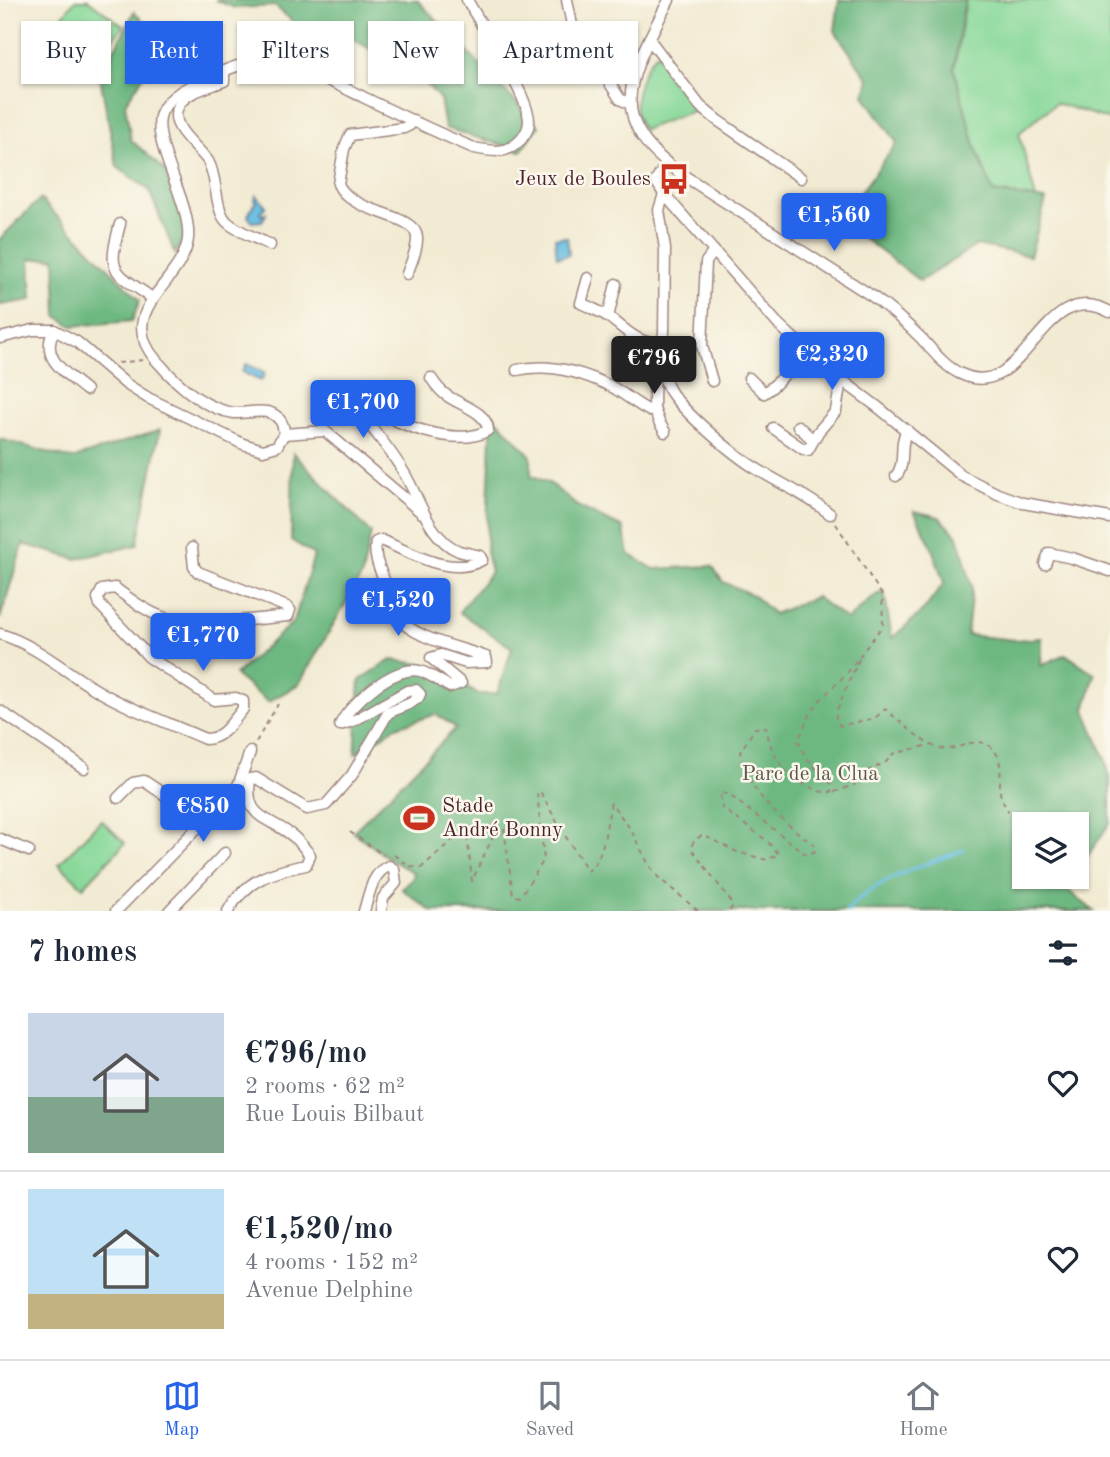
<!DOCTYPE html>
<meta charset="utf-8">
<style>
:root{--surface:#fff;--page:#f2f2f3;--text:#1f2937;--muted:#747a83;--line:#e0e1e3;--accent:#2563eb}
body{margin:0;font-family:"Old Standard TT",serif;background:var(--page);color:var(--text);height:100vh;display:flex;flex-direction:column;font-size:26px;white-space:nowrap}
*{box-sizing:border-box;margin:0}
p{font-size:23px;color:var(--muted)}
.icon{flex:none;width:38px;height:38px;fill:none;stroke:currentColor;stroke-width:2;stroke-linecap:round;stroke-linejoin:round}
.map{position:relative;height:911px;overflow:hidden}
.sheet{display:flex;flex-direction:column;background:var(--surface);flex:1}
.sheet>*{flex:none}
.banner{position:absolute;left:21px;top:21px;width:700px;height:63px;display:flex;gap:14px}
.tools{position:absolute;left:1012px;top:812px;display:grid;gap:14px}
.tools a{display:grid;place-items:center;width:77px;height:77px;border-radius:0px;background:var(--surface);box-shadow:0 2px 5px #0004;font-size:35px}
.price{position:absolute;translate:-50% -60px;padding:0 16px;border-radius:7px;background:var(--accent);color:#fff;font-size:23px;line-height:46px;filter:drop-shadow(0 2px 4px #0008)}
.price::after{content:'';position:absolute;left:50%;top:42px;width:21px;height:16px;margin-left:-10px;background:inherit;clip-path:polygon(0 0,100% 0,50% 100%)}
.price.selected{background:#222;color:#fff}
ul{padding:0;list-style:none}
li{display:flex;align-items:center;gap:21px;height:175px;padding:0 28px}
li+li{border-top:2px solid var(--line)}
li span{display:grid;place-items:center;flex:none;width:196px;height:140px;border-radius:0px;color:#555}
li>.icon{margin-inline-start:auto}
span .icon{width:84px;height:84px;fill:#fffc;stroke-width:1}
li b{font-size:30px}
h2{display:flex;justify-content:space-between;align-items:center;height:84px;padding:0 28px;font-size:30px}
.tag{padding:0 24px;border-radius:0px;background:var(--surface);box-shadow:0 2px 5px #0004;font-size:24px;line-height:63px}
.tag.selected{background:var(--accent);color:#fff}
.tab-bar{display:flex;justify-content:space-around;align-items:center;height:98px;border-top:2px solid var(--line);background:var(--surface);font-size:19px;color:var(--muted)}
.tab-bar a{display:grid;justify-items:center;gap:4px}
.tab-bar .selected{color:var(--accent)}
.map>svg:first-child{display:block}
.green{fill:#87d899;stroke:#687c62;stroke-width:2}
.forest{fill:#6db881;stroke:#5c6c56;stroke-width:2}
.water{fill:#65bde2;stroke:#586e86;stroke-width:2}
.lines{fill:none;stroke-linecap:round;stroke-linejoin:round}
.stream{stroke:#65bde2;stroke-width:3.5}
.minor-casing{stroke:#9e857f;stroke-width:13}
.path{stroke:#9e857f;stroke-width:2;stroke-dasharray:5 5;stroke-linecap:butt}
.minor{stroke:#fff;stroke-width:10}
.labels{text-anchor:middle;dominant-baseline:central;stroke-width:5;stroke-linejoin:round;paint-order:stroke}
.poi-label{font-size:21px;fill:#4a1f2b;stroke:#fbf7ec;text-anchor:end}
.park-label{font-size:21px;fill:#5c564c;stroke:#fbf7ec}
</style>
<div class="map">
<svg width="1110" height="911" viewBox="0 0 1110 911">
<rect width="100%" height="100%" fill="#fbf7ec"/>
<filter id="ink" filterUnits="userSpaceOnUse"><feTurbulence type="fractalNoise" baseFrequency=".0143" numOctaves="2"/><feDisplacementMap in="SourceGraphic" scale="14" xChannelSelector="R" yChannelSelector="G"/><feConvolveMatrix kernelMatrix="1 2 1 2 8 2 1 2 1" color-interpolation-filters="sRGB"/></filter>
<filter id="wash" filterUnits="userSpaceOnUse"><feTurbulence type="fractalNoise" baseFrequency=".00686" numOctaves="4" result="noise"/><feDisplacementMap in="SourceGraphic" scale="28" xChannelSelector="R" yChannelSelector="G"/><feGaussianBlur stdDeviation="1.57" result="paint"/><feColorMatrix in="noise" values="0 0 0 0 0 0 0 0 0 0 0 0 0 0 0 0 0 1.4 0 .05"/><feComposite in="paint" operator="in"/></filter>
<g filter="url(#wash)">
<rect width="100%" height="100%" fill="#f2ebd3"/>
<g class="green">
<polygon points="75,0 88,0 123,26 90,69 47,37"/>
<polygon points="966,0 1110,0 1110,120 1056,103 1019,133 1036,199 993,192 975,146 954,69"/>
<path d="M658 53 695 110 643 130C641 125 637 119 636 114 633 98 644 61 658 53Z"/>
<polygon points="101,820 125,843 83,887 59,864"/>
</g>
<g class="forest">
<polygon points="215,0 417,0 539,126 521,151 445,128 440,99 422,79 351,38 330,69 281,60 253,50 305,32 275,6 235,8"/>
<polygon points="839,0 965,0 954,69 975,146 993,192 1046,200 1030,256 977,245 920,281 840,220 897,143 864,95 869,80 835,31"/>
<polygon points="134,12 166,42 125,104 131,140 169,174 187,232 175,254 149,190 117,167 100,77"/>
<polygon points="40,199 140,300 132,321 72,326 57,316 55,258 30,259 32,300 0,305 0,239"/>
<path d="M492 414 531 456V475L551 484 577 506 623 528 629 554 654 569 712 566 723 582 753 595 774 614 816 597 847 620C859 611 870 596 884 591L892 638 924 610 944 583 931 545 914 511 939 517 958 536 972 587 967 635 1015 640 1042 638 1041 666 1065 654 1095 674 1085 710 1104 756 1110 777V823L1076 873V824H1024V877H1074L1066 889 1094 911H431L402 889 413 878 414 873 391 860 353 832 456 728 436 714 396 727 355 754 360 680 391 660 422 664 478 694H497L512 648 459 612 491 572 486 552Z"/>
<polygon points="160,430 137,545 76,559 23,544 0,619 0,439 72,459"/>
<polygon points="293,453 371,533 362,575 299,684 268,702 235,675 294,621 314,555 291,540"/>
</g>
<g class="water">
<polygon points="256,195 266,206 260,212 261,215 266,214 262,221 252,222 248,216 253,205 257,202 255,201"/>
<polygon points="567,237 569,255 557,257 555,238"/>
<polygon points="246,364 265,373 261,381 242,372"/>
</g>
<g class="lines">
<path class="stream" d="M847 911C875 878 925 865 964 850"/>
</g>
</g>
<g filter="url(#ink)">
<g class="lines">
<defs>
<g id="minor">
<polyline points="567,0 572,25 620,99 630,104"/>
<path d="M669 0C630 76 600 120 686 177L872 296C890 309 906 323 921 338 933 351 945 367 961 374 1027 405 1041 274 1110 312"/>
<polyline points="649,39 700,106 717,120 801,178"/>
<path d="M224 71V81C210 87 185 91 178 107 168 127 198 146 208 161 218 178 214 209 227 222 238 232 257 238 270 245"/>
<polyline points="666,164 656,181 664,194 777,323 823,366 879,408 962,476 998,494 1023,503 1110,518"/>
<path d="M664 194 659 210 665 249 664 332C660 348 661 370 667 385 676 407 732 453 752 466 780 484 804 493 830 514"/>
<path d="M120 224C107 273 112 270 152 298"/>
<path d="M407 274C411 263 418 248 417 237 414 212 352 215 338 184L344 149 350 135 404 128 410 125 413 120"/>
<path d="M588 278 581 303C589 307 598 311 606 315 621 325 639 347 659 342"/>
<polyline points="608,317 616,284"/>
<path d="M54 330C39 359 66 373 86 390"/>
<path d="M0 338 33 330H54L77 342 126 384 148 398 243 444 263 450 277 446 284 434C284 425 280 417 271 413 260 409 245 414 234 413 204 409 175 382 156 360 113 310 183 283 188 239 192 203 148 138 162 111 170 95 188 87 203 80 221 72 239 63 259 62 295 62 332 82 363 97 400 115 437 133 474 148 489 151 504 154 516 144 523 139 529 130 529 121 529 96 481 25 467 0"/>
<path d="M517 370C548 363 579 371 608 385 623 392 635 404 650 411L654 409 655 343"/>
<path d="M749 378 764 393C781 382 796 363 798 343"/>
<polyline points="712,381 702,346 706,262 714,251"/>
<polyline points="654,409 659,422 665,432"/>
<polyline points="798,426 813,440"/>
<polyline points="773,428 803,449 808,450 818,432 836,411 841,380"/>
<polyline points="284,434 325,431 422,513"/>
<path d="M896 476C907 462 898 445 907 430"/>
<polyline points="1045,564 1049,553 1072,558 1110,571"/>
<path d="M0 634C33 644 61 668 90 686 125 708 167 722 205 739 223 739 232 722 243 709V701L236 698 214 700 149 657 100 605 98 598 102 590 115 588C130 599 144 610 162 617 191 628 256 619 288 616L290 610 287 607 198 572 194 567 192 548"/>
<polyline points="0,711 84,768"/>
<polyline points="118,798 133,783 144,781 189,811 199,825"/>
<polyline points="0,839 29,851"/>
<polyline points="116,911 238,786 250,752"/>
<polyline points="169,911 225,853"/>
<path d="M228 911C247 879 271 872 306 865L310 855C305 849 300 842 294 837 270 816 244 822 250 779L256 778 307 809 326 805 352 775 388 713 411 703 418 698 420 694 416 690 407 691 355 720 340 725C349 704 394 665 420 671 430 674 441 682 450 687L461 683 431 658 441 655 466 663 487 662 486 657C459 647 414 639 396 616 389 607 390 595 386 585 381 571 373 558 376 542L381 540C410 552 450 578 482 560L480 556C473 554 465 553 459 551 428 539 419 496 403 471 388 446 369 424 350 401L351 396H354C369 402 382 414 397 421 421 432 465 445 488 430 487 411 459 405 446 395 440 391 435 384 431 378"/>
<path d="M364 911C369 895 372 872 389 866L394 869 396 883 383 898 381 911"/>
</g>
</defs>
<use href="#minor" class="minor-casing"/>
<g class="path">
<polyline points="118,363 143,360"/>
<path d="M859 659 836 712V720L840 726 875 718 885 709C899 720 927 748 943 749 961 751 978 732 994 750 1004 762 999 778 1000 792 1001 799 1005 806 1009 812"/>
<polyline points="256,742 278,704"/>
<polyline points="834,792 854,785 866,772 886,762 893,754 929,745"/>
<polyline points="350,832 384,855"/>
<path d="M394 855 410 866 421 868 458 835 467 836 472 881 496 830 504 828 513 895 520 897 544 860 537 792 541 793 562 831 588 871C605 858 606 823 611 803L631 830 649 865 658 877 698 911"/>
<path d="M730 911 733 904 691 848 694 840 703 835 737 852 767 860 779 854 766 840 722 808 720 793 728 794 807 855 815 851V845C783 823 747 792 740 752L755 728 766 727C771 755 783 775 810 787 818 791 823 793 831 792V784L805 756 798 741 810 714 820 700 847 673 883 625 882 595 836 524"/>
</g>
<use href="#minor" class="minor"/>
</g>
</g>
<defs>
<symbol id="bus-bare" viewBox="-9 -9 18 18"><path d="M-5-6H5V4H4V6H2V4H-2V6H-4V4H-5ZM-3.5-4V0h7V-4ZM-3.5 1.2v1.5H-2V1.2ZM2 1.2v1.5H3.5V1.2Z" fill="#c8321e" stroke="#fbf7ec" stroke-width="2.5" paint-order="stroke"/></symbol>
<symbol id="stadium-bare" viewBox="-9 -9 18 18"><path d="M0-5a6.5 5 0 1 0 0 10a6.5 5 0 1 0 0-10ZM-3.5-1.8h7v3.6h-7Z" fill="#c8321e" stroke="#fbf7ec" stroke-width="2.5" paint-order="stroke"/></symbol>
</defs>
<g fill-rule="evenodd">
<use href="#bus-bare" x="652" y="157" width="44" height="44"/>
<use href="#stadium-bare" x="397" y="796" width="44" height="44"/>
</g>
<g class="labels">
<g class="poi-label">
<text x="651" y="179">Jeux de Boules</text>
<text x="442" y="806" text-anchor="start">Stade<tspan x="442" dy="24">André Bonny</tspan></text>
</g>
<g class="park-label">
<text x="810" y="774">Parc de la Clua</text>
</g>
</g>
</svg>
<div class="tools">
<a><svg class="icon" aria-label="layers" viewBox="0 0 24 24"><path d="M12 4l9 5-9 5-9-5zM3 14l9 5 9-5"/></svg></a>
</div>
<b class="price" style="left:834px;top:253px">€1,560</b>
<b class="price" style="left:832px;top:392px">€2,320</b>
<b class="price selected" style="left:654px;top:396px">€796</b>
<b class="price" style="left:363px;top:440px">€1,700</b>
<b class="price" style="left:398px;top:638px">€1,520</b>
<b class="price" style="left:203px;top:673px">€1,770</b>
<b class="price" style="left:203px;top:844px">€850</b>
<div class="banner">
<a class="tag">Buy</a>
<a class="tag selected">Rent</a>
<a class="tag">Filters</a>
<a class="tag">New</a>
<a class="tag">Apartment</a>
</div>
</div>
<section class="sheet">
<h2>7 homes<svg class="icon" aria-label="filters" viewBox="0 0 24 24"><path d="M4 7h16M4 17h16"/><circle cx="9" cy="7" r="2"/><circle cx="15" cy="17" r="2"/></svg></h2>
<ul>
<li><span style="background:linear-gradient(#c9d6e8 60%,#7fa58c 0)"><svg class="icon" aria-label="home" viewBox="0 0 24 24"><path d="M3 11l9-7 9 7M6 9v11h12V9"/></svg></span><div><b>€796/mo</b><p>2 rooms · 62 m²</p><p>Rue Louis Bilbaut</p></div><svg class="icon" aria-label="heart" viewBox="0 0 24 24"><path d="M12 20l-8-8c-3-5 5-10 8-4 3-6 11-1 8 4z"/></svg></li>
<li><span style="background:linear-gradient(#bfe0f5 75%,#c2b280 0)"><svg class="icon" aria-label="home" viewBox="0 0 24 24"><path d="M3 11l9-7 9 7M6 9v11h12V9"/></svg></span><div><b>€1,520/mo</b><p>4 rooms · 152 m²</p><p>Avenue Delphine</p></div><svg class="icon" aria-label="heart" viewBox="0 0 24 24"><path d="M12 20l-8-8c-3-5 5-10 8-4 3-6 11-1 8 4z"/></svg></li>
</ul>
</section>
<nav class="tab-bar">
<a class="selected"><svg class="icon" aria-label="map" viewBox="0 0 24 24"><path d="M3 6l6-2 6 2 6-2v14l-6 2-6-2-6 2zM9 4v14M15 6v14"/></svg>Map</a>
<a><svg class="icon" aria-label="saved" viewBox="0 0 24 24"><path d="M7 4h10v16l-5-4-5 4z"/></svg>Saved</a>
<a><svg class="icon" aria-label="home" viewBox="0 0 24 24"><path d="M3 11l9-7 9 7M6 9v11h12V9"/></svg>Home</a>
</nav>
